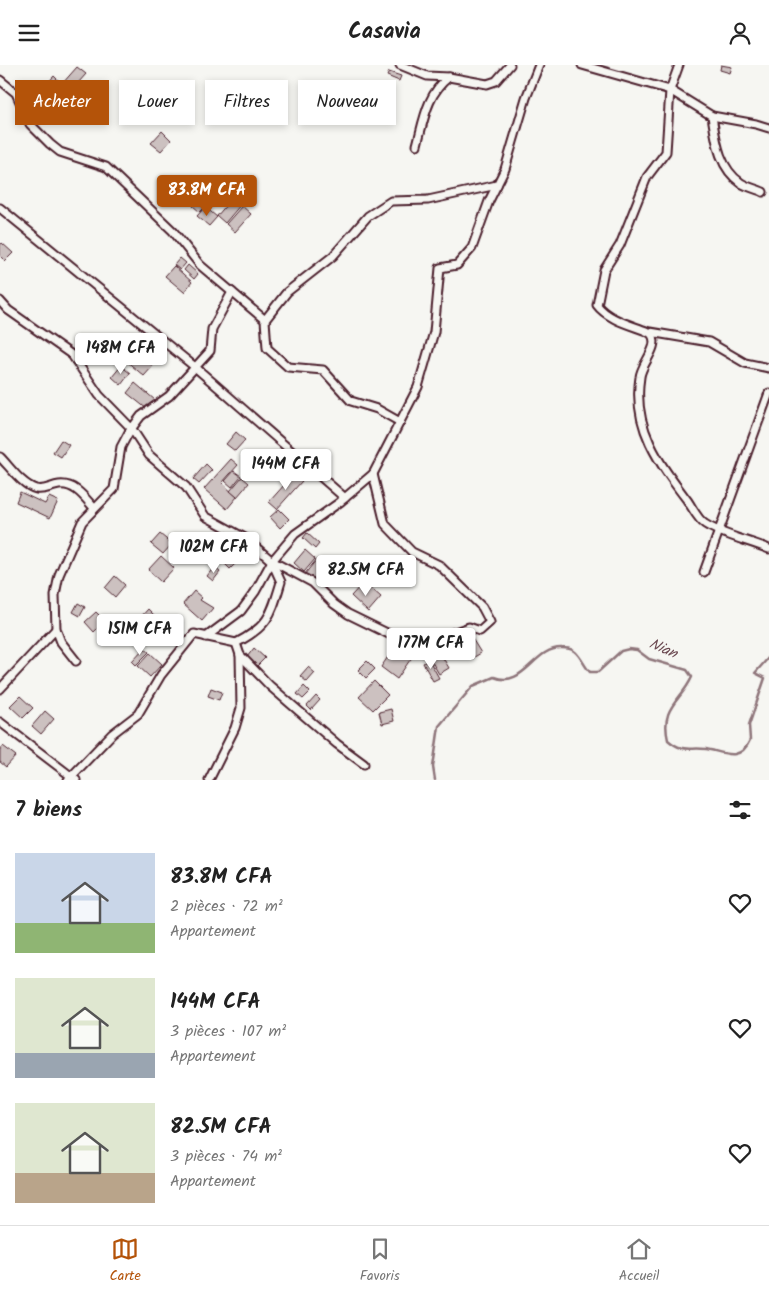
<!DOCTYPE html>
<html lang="fr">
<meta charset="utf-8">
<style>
:root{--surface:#fff;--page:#f2f2f2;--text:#222;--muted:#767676;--line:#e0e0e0;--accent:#b45309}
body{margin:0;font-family:Kalam,sans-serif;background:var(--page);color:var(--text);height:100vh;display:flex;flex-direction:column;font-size:19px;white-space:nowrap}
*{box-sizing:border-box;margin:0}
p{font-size:16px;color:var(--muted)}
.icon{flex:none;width:28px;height:28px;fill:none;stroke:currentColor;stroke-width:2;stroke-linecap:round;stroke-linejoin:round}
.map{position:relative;height:715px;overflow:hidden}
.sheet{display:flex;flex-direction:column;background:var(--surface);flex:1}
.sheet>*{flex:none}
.hud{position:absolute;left:15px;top:15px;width:500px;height:45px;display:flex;gap:10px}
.price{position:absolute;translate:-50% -42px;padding:0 11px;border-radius:5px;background:#fff;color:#222;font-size:16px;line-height:32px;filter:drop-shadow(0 1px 2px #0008)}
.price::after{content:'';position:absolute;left:50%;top:30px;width:15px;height:11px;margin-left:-8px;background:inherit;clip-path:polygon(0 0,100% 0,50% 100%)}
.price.on{background:var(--accent);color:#fff}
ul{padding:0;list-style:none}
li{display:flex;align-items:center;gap:15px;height:125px;padding:0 15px}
li span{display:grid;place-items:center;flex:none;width:140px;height:100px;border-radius:0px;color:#555}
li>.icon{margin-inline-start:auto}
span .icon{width:60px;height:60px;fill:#fffc;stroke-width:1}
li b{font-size:21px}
h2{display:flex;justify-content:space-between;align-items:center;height:60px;padding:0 15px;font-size:21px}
.pill{padding:0 18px;border-radius:0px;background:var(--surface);box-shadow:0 2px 8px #0003;font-size:18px;line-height:45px}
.pill.on{background:var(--accent);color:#fff}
header{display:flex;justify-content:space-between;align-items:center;height:65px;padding:0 15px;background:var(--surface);font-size:22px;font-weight:700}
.menu{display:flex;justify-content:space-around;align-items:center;height:70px;border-top:1px solid var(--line);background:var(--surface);font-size:14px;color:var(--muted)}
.menu a{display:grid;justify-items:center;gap:2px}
.menu .on{color:var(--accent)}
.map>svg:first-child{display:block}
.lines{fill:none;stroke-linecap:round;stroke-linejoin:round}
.stream{stroke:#8e747a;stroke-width:2.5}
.building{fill:#ccc1c0;stroke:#4a1f2b}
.minor-casing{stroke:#4a1f2b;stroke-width:11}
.minor{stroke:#f6f6f2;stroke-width:7}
.labels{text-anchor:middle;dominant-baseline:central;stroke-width:5;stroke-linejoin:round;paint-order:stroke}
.water-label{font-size:15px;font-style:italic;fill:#6c4a52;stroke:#f6f6f2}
</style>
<header><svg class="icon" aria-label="menu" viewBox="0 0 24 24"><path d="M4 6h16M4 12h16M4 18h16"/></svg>Casavia<svg class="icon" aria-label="person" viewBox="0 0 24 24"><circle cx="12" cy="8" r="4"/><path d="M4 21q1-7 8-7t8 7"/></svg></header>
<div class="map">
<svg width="769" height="715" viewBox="0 0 769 715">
<rect width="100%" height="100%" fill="#f6f6f2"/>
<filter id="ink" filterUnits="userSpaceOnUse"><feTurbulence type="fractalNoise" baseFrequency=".02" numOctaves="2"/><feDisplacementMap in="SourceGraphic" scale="10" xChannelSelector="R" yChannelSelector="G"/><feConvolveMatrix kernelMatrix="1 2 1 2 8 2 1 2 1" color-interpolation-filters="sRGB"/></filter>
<g filter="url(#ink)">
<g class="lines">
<path class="stream" d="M435 715 433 702 439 661 473 621 494 612C524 624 534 582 562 583 567 583 570 583 574 586 581 591 584 601 590 607H598L621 586 629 584 637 585 649 594 687 605 692 612C681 637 660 641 668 675 683 688 689 682 706 684 723 687 740 698 750 675L749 660 765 613 755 608 769 592"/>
</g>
<g class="building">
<polygon points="721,0 732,2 730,8 720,5"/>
<polygon points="77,2 86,9 71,26 62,19"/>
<polygon points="389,7 401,11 399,16 387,11"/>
<polygon points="54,11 61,18 53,28 45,21"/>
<polygon points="61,20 71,27 63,36 54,29"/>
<polygon points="94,21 101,26 92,37 85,31"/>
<polygon points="376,28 386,37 382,42 372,32"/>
<polygon points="162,66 171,75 161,86 151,78"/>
<polygon points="239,125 247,132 225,158 217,151"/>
<polygon points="198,135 205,142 200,147 193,141"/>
<polygon points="242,141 251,149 235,167 226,159"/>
<polygon points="205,142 217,152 209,161 197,151"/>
<polygon points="2,178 13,188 5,196 0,191 0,180"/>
<polygon points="180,193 186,198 180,205 174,200"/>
<polygon points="188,200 198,209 194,214 184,205"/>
<polygon points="174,201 192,217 184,227 165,211"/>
<polygon points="134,285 153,301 144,311 125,295"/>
<polygon points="121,301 130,308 121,320 112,312"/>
<polygon points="135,318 155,335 147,344 127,328"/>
<polygon points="236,367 245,375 235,386 226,379"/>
<polygon points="61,375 69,380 61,392 53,387"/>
<polygon points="231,394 238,400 222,418 237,432 227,444 204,424"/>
<polygon points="206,399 212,405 199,419 193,414"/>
<polygon points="234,406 241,411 232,422 225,416"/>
<polygon points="294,409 302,416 277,444 269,437"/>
<polygon points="242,412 249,418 237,432 230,426"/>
<polygon points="20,427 45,439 49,432 58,436 50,453 16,437"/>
<polygon points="279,444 289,454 280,463 270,452"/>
<polygon points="307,468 319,479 315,484 303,473"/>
<polygon points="160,469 172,479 163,489 151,479"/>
<polygon points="231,483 241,493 230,504 220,494"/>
<polygon points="305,485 315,494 304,507 294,498"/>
<polygon points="161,491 174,503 161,517 148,505"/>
<polygon points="317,494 326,503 313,518 304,510"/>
<polygon points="214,502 220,507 213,516 207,511"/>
<polygon points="115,511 125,520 115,532 105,523"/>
<polygon points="364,517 381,532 368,547 351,531"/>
<polygon points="194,526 202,533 200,535 213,543 202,556 183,539"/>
<polygon points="78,538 85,542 80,551 73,547"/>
<polygon points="148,544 155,551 146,561 139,554"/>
<polygon points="96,547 105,556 94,567 85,557"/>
<polygon points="468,567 481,588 471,594 458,573"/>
<polygon points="396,580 412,592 397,614 381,602"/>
<polygon points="436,581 449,603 439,609 426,587"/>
<polygon points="144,583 149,587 136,600 132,596"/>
<polygon points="254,583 265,593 257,601 247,592"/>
<polygon points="150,588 162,599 150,612 138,601"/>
<polygon points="429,595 439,613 433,616 423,598"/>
<polygon points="367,596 375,604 366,613 358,605"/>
<polygon points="308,602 315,608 307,617 300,611"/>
<polygon points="374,616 388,630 373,645 359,632"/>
<polygon points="304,621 310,627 303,634 297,629"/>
<polygon points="211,623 222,627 219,635 208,631"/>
<polygon points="20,631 33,643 23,653 10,641"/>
<polygon points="316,631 320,635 311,645 307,641"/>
<polygon points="391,644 394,656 382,659 379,647"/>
<polygon points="45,646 54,654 41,669 32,661"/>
<polygon points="3,681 16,691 6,702 0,697 0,685"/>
</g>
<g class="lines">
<defs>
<g id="minor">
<polyline points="400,0 427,11 449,12 487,19 496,16 510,0"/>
<path d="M582 0 670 25 712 51C716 76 719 103 741 118 747 122 757 124 763 127"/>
<path d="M679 0 670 25 666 87 647 112 620 180 604 205 597 240C611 259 648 263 652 270 660 282 641 299 640 312 632 362 659 398 687 435 692 442 698 455 705 459 722 470 750 476 769 484"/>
<polyline points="0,15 16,28 30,59 50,79 60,87 106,102 173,166 200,200 265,255 267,283 288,302 323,305 351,336 377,344 400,357"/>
<polyline points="712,51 756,59 769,63"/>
<path d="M417 80C424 54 427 29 449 12"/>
<polyline points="0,143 195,302 345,433"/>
<polyline points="0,236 8,245 72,290 99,330 132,364 149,390 186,422 205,451 245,473 272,496 313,518 334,539 348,549 395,572 414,573"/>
<polyline points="265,255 287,227 333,191 368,151 391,136 428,135 497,120"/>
<polyline points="650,267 709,277 745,298 769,303"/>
<path d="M0 392C10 402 22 420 36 424 44 426 51 421 59 420 75 418 85 433 94 443"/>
<polyline points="373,409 385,459 412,487 439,500 482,542 490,557 480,566 469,562 437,574"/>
<path d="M272 497 281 517C271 550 269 561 236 578L240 590 270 621 337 679 364 699"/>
<polyline points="704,507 769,328"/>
<polyline points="206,572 241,546 255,527 272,496 295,469 340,437 373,409 418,322 434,267 440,203 457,200 472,183 489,136 505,104 526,33 539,0"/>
<polyline points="76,596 61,577 56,564 55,530 59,510 82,457 114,424 121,382 129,367 141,351 169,331 210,286 212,264 232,227"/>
<polyline points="0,624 56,564"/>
<polyline points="0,657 76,715"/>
<polyline points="68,715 112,669 138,649 161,610 194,569 236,578"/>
<polyline points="209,715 235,663 241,643 240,590"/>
</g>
</defs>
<use href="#minor" class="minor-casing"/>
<use href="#minor" class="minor"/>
</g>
</g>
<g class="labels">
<g class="water-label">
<text transform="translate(663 584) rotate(23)">Nian</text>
</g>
</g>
</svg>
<b class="price on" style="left:207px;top:152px">83.8M CFA</b>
<b class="price" style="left:121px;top:310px">148M CFA</b>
<b class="price" style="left:286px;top:426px">144M CFA</b>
<b class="price" style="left:214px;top:509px">102M CFA</b>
<b class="price" style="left:366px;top:532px">82.5M CFA</b>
<b class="price" style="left:140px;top:591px">151M CFA</b>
<b class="price" style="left:431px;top:605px">177M CFA</b>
<div class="hud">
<a class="pill on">Acheter</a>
<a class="pill">Louer</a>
<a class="pill">Filtres</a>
<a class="pill">Nouveau</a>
</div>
</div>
<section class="sheet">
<h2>7 biens<svg class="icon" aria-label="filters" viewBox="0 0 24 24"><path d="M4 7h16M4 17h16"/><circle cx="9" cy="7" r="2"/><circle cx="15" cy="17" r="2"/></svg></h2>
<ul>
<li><span style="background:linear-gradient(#c9d6e8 70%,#8fb573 0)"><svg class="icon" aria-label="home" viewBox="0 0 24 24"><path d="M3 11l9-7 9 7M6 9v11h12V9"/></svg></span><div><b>83.8M CFA</b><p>2 pièces · 72 m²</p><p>Appartement</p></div><svg class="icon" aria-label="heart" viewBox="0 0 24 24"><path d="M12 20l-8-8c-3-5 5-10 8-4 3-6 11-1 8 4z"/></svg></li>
<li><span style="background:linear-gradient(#dfe7d0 75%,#9aa5b1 0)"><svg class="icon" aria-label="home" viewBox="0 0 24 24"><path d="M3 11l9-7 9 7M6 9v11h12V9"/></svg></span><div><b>144M CFA</b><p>3 pièces · 107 m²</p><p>Appartement</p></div><svg class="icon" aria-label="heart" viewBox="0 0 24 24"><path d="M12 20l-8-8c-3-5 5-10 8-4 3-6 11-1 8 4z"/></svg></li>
<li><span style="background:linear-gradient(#dfe7d0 70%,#b9a48a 0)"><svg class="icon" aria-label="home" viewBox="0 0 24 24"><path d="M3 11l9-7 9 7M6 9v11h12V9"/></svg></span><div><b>82.5M CFA</b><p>3 pièces · 74 m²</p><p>Appartement</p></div><svg class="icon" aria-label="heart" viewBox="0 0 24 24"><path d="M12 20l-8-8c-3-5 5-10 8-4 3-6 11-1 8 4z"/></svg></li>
</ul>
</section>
<nav class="menu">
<a class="on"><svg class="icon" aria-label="map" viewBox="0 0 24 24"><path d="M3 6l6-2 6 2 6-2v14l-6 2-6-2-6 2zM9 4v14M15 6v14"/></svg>Carte</a>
<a><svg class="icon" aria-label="saved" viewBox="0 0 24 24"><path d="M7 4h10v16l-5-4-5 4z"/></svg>Favoris</a>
<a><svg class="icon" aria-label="home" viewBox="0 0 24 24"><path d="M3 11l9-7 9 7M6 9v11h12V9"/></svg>Accueil</a>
</nav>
